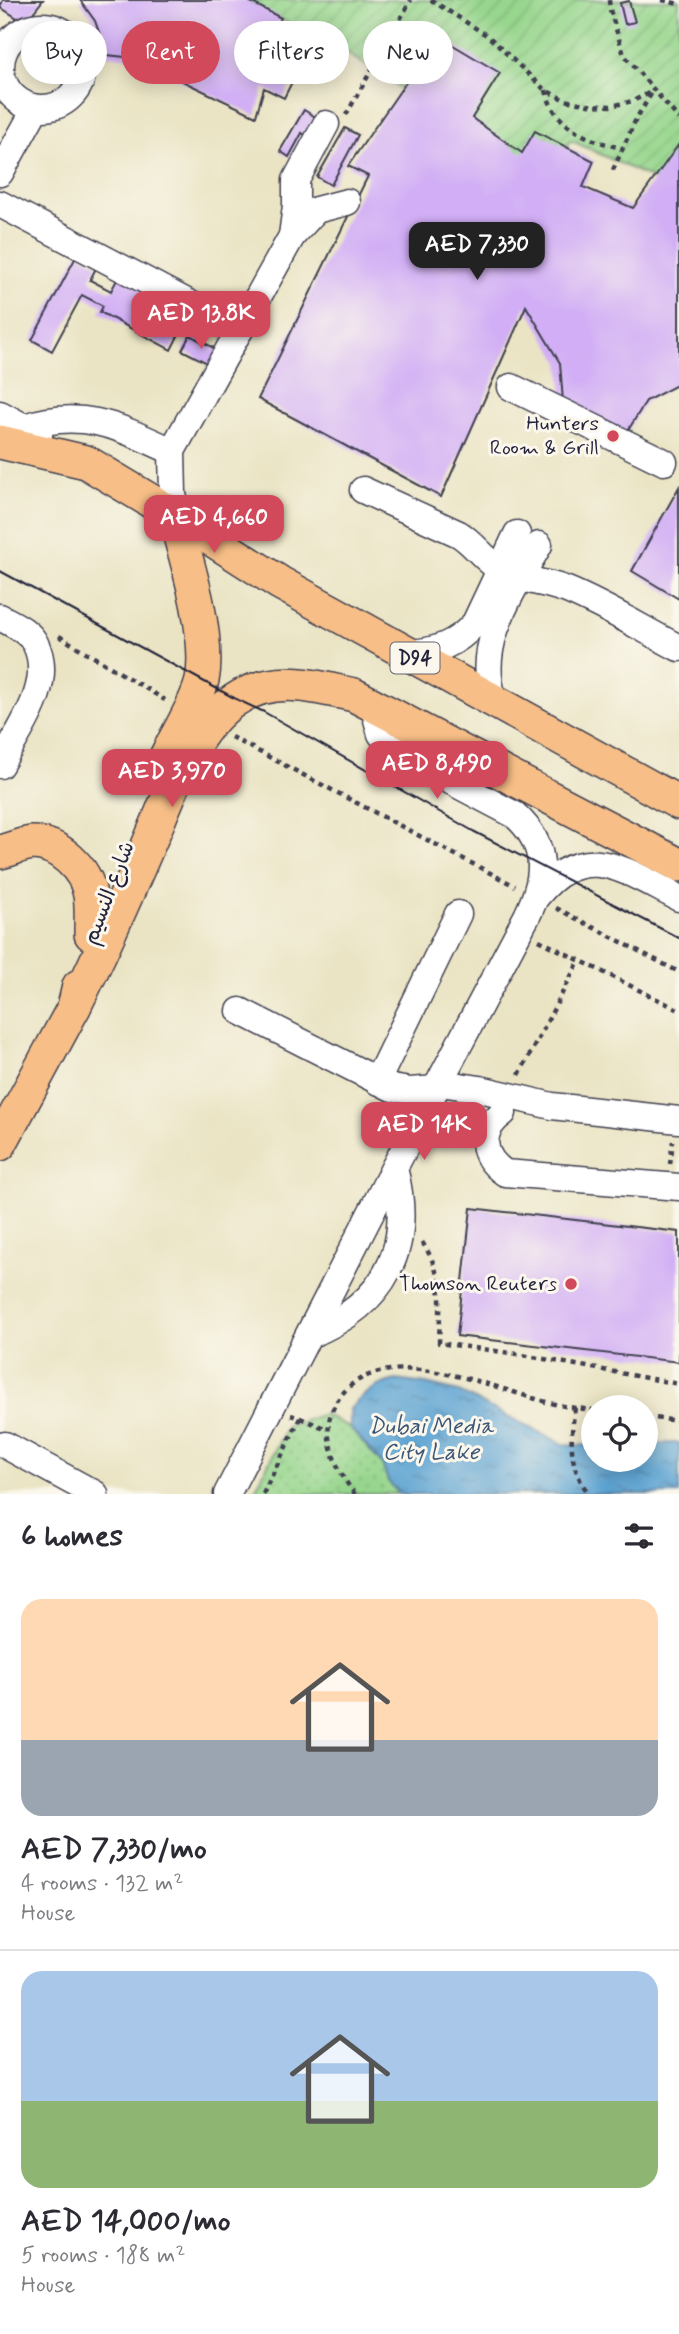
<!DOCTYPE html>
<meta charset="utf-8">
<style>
:root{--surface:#fff;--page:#f7f7f7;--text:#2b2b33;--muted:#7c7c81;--line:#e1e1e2;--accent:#d1495b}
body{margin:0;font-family:Mynerve,"Playpen Sans Arabic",sans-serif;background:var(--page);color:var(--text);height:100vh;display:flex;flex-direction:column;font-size:26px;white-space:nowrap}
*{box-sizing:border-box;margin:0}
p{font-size:23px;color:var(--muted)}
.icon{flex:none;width:38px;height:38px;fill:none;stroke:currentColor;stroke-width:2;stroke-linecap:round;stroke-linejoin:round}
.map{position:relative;height:1494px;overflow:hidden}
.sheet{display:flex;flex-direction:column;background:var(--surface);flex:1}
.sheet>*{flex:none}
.guide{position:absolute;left:21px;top:21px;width:637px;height:63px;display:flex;gap:14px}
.controls{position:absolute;left:581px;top:1395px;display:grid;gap:14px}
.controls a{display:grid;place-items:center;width:77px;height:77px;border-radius:50%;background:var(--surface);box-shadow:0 4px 18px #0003;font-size:35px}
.price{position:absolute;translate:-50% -60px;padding:0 16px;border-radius:14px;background:var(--accent);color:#fff;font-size:23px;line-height:46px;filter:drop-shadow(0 2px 4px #0008)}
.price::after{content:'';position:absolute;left:50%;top:42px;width:21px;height:16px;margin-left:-10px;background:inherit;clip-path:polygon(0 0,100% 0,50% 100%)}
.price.current{background:#222;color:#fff}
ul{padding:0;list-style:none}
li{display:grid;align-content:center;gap:14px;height:371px;padding:0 21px}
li+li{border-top:2px solid var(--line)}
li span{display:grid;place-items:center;height:217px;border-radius:21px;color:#555}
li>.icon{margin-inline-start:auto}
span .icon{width:126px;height:126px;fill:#fffc;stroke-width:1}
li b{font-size:30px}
h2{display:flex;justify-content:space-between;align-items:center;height:84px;padding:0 21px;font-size:30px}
.tag{padding:0 24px;border-radius:32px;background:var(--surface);box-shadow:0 4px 18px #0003;font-size:24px;line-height:63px}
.tag.current{background:var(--accent);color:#fff}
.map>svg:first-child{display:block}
.grass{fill:url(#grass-dots);stroke:#5c7c64;stroke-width:2}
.garden{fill:url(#garden-furrows);stroke:#5c7c64;stroke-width:2}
.water{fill:url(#water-ripples);stroke:#3f6286;stroke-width:2}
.building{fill:#d1aef5}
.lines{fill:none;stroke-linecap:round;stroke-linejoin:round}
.minor-casing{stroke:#403f50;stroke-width:29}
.major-casing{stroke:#403f50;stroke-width:36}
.path{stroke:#403f50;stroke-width:4.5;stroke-dasharray:5 5;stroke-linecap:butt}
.minor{stroke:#fff;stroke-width:26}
.major{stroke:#f7be87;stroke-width:33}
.tram{stroke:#22223b;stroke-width:2}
.poi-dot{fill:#d1495b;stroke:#fbf7ec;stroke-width:2.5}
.labels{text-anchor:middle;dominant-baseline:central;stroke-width:6;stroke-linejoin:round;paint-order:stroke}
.shield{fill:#fbf7ec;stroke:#636270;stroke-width:2}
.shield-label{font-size:19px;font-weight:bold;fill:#22223b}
.poi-label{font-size:21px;fill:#22223b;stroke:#fbf7ec;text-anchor:end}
.street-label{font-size:21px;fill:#22223b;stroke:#fbf7ec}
.water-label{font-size:23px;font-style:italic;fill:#395677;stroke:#fbf7ec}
</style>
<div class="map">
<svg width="679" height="1494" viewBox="0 0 679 1494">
<defs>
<pattern id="grass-dots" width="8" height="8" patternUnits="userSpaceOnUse" patternTransform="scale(1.75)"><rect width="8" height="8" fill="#97d68d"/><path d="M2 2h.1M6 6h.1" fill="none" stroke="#82b77b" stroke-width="1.8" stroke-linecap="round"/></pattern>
<pattern id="garden-furrows" width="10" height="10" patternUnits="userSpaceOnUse" patternTransform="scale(1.75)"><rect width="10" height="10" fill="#97d68d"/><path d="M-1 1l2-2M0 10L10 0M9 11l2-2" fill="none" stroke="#82b77b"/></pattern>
<pattern id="water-ripples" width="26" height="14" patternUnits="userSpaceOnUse" patternTransform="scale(1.75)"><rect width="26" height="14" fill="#5ca3d2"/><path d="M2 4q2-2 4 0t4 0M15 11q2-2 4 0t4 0" fill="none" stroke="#4c84ac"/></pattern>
</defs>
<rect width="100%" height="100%" fill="#fbf7ec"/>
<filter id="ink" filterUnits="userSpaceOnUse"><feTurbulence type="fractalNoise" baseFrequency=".0143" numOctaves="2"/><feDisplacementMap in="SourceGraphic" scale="14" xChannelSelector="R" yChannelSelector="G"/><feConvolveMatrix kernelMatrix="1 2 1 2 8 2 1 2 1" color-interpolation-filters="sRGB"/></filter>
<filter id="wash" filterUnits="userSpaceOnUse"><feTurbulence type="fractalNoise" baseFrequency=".00686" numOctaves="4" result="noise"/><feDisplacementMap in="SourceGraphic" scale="28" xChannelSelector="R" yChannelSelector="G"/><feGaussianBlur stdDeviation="1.57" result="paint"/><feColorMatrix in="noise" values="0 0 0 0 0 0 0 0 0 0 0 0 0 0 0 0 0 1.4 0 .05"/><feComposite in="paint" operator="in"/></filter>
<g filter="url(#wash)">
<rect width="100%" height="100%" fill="#eae4c4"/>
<polygon class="grass" points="324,1414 350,1428 382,1464 388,1481 399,1494 253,1494 287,1426"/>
<polygon class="garden" points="248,0 679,0 679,191 570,140 536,207 452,122 325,39 275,17"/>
<path class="water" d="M396 1380 426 1384 459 1392 563 1444 593 1446V1460H646V1443H679V1494H399L388 1481 382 1464 350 1428V1409C364 1394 375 1384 396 1380Z"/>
<g id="blocks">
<g class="building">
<polygon points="3,0 43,0 25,23 0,7"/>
<polygon points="80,0 247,0 281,18 264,52 298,70 284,98 264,88 256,116 134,58 107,55 95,21"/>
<polygon points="629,1 635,22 625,24 620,3"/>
<polygon points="438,36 500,73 472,118 522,153 535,131 594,161 583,187 633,208 679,144 679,384 646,401 624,437 563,401 560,363 526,306 441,497 258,399 368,176 348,166"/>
<polygon points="304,110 317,118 307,136 302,133 289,157 280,151"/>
<polygon points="345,128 358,135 331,185 317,177"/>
<polygon points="78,253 98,264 90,280 111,291 119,276 190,314 187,320 192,323 187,333 181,330 171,350 100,312 103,306 82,295 52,351 32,340"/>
<polygon points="190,335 221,352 213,366 182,350"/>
<polygon points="679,487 679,599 632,571"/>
<polygon points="471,1208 679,1232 679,1362 457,1336"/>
</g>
</g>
</g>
<g filter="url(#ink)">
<use href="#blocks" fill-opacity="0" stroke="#403f50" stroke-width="2"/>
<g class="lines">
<defs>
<g id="minor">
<circle cx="42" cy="67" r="41"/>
<polyline points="0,173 36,108"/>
<polyline points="0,204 240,330"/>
<polyline points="292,236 296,206 296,180 326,124"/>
<polyline points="511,387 664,462"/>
<polyline points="0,414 39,435"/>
<path d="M24 427C83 408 119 427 172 451"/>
<path d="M363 490 459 534C475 544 484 560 500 569 522 582 545 581 567 590 606 606 642 629 679 648"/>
<polyline points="187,525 177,509 173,495 172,451 292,236 316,210 347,202"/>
<path d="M0 617C12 624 28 630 35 643 56 684 18 731 0 765"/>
<path d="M407 653C435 652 456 645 475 623L517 534"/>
<path d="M494 700C474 645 512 592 539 545"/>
<path d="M536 897C584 837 625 871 679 898"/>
<polyline points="240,1011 392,1088 410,1091 436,1089"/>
<polyline points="377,1081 458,914"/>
<polyline points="440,1083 480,1089 552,1106 679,1120"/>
<path d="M503 1113C478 1131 480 1156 505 1173L679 1187"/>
<path d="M309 1335C385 1305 415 1248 394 1168"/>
<polyline points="5,1445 95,1494"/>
<path d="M227 1494 394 1168 527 916C546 877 549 846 515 815L401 755 381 734 373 705"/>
</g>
<g id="major">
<polyline points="0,442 86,462 174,515 280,583 679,803"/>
<path d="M165 759C175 738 198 701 202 680 211 637 186 557 174 515"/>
<path d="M0 852C10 850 22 844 32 843 59 843 86 869 90 895 92 907 91 921 91 934"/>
<path d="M74 1007C101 953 126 897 150 841 170 795 190 730 235 700 274 674 312 686 354 695L679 865"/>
<polyline points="0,1144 74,1007 79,986"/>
</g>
</defs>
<use href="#minor" class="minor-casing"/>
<use href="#major" class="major-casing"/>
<g class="path">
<polyline points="431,0 488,36 545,90 565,100 588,105 611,106 633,101 653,91"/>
<polyline points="609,0 610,10 624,55 679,119"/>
<polyline points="662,0 679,4"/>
<path d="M546 90C553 126 589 141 622 148"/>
<polyline points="346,115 411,0"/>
<polyline points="613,170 636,119 653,91"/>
<polyline points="59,636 165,700"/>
<polyline points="231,737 515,886"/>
<polyline points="556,908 679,972"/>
<polyline points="539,940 679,1010"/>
<polyline points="519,1075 579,961"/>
<polyline points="670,1164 673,1141"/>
<path d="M422 1242C445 1276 440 1303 439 1343L517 1354 679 1384"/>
<path d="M575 1408C570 1440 568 1466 589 1494"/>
<polyline points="646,1417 679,1421"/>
<polyline points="300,1418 327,1429"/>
<polyline points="263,1494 300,1418 291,1415"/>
<path d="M355 1494C338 1473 321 1438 332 1411 364 1335 481 1383 536 1399 554 1405 574 1408 593 1410"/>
</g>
<use href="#minor" class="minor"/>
<use href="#major" class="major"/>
<polyline class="tram" points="0,571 236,699 264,712 473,831 679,938"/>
</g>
</g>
<g class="poi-dot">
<circle cx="613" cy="436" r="7"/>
<circle cx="571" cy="1284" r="7"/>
</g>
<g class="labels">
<rect class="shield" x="390.5" y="642.5" width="49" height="31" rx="5"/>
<g class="shield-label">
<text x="415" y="658">D94</text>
</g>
<g class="poi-label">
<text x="599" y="424">Hunters<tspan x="599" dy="24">Room &amp; Grill</tspan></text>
<text x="557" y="1284">Thomson Reuters</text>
</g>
<g class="street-label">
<text transform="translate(109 893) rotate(-69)">شارع النسيم</text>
</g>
<g class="water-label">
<text x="431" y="1427">Dubai Media<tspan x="431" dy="26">City Lake</tspan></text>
</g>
</g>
</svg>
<div class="controls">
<a><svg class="icon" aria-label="locate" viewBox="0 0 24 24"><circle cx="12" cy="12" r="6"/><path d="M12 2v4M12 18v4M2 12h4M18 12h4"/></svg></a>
</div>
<b class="price current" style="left:477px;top:282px">AED 7,330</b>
<b class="price" style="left:201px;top:351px">AED 13.8K</b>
<b class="price" style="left:214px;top:555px">AED 4,660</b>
<b class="price" style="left:437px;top:801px">AED 8,490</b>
<b class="price" style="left:172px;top:809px">AED 3,970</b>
<b class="price" style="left:424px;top:1162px">AED 14K</b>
<div class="guide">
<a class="tag">Buy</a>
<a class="tag current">Rent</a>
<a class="tag">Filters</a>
<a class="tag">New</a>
</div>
</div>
<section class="sheet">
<h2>6 homes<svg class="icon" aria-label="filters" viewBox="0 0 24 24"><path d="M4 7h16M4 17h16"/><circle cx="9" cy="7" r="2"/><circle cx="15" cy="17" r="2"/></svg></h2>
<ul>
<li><span style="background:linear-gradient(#ffd9b3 65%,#9aa5b1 0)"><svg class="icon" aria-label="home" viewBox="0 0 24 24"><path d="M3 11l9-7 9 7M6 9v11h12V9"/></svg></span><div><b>AED 7,330/mo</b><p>4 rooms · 132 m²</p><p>House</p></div></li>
<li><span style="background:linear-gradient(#a9c7e8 60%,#8fb573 0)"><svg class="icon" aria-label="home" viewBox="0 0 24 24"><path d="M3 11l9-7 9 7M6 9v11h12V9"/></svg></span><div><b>AED 14,000/mo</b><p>5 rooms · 188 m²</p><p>House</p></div></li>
</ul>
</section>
